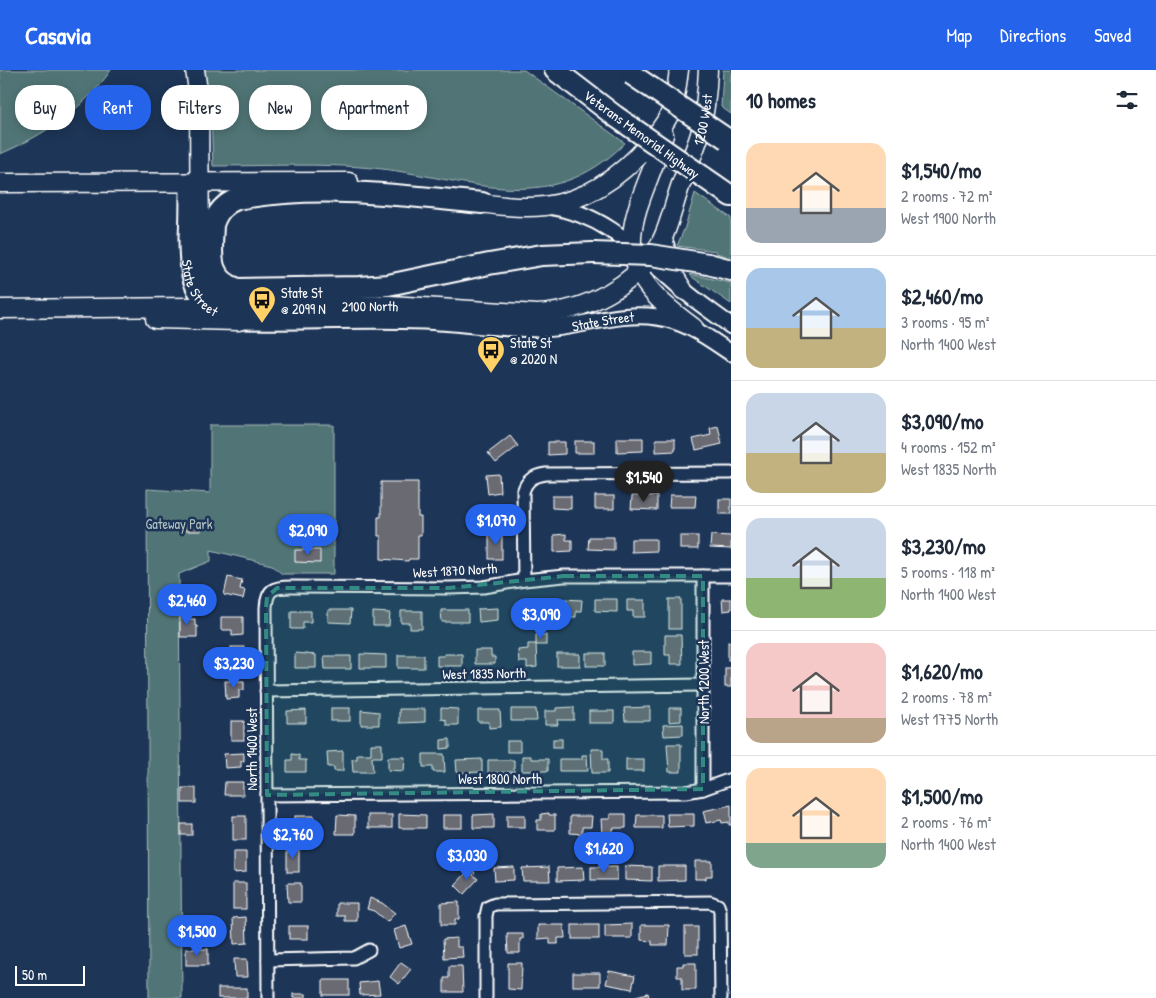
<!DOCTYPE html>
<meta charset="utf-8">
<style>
:root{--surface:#fff;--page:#f6f6f7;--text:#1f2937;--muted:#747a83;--line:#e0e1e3;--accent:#2563eb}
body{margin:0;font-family:"Patrick Hand",sans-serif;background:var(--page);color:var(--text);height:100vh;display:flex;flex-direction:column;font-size:19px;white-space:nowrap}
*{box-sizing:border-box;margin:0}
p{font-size:16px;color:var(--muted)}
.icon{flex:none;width:28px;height:28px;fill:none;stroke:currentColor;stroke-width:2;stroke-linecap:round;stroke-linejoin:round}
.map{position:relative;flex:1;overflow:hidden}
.panel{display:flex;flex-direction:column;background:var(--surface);width:425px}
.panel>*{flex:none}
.banner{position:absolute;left:15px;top:15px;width:475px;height:45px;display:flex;gap:10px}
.scale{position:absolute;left:15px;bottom:12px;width:70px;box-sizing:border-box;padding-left:5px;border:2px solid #fff;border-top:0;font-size:14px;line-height:18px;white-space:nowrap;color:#fff;-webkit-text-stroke:4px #1d3557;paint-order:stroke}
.price{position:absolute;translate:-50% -42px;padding:0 11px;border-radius:18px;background:var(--accent);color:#fff;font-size:16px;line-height:32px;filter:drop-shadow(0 1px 2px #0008)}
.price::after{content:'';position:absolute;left:50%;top:30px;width:15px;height:11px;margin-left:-8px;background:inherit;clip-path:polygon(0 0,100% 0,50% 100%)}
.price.active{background:#222;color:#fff}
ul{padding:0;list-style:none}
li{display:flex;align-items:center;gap:15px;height:125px;padding:0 15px}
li+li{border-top:1px solid var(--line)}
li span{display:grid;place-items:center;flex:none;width:140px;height:100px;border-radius:15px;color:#555}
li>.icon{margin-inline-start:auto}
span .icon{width:60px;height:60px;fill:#fffc;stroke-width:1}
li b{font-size:21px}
h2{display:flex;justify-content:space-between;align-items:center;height:60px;padding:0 15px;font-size:21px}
.chip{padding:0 18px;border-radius:20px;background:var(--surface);box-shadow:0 2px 12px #0003;font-size:18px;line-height:45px}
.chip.active{background:var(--accent);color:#fff}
header{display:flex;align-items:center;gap:30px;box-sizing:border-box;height:70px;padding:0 25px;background:var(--accent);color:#fff}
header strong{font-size:24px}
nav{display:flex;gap:28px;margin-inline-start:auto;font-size:18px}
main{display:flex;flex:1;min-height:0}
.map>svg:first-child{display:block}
.green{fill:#517576;stroke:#a8baba}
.building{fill:#696b72;stroke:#fff}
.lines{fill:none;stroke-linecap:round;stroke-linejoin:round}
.minor-casing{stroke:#fff;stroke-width:15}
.secondary-casing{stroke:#fff;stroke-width:19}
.trunk-casing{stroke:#fff;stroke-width:21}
.motorway-casing{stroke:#fff;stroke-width:24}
.minor{stroke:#1d3557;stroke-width:11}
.secondary{stroke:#1d3557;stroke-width:15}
.trunk{stroke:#1d3557;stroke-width:18}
.motorway{stroke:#1d3557;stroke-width:20}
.motorway-bridge-casing{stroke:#fff;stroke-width:24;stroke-linecap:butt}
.motorway-bridge{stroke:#1d3557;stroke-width:20}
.marked{fill:#338b84;fill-opacity:0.2;stroke:#338b84;stroke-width:4;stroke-dasharray:10 6;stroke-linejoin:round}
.labels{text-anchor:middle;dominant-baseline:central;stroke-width:5;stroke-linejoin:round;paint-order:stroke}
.street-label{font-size:14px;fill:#fff;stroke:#1d3557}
.poi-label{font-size:14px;fill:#fff;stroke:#1d3557;text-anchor:start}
.park-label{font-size:14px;fill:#b1c1c1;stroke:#1d3557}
</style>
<header>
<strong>Casavia</strong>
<nav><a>Map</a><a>Directions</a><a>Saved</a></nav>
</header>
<main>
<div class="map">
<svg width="731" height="928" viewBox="0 0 731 928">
<rect width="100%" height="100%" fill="#1d3557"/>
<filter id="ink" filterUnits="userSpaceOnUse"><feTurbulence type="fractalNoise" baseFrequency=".02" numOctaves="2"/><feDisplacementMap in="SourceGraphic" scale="10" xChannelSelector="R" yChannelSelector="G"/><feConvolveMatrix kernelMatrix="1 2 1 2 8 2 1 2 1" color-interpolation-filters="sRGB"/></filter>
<g filter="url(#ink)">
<g class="green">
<path d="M0 0H111C84 39 43 66 0 84Z"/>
<path d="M204 0H524L625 73C547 151 467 107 373 98 320 93 266 96 213 96L211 44Z"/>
<polygon points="723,0 731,0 731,44 721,37"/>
<polygon points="695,123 731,148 731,193 726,191 726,186 716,183 716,181 677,176 685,157"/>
<polygon points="690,204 731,213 731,234 692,207"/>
<polygon points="210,355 334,355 334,504 282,504 272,495 211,480 211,491 179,504 182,928 149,928 147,419 210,423"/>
</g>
<g class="building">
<polygon points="718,356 722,374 696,380 693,369 711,365 710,358"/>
<polygon points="510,366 518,376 496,393 488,383"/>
<polygon points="617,368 643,368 643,381 617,382"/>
<polygon points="656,369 675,369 675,381 656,382"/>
<rect x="575" y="371" width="19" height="12"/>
<polygon points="548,372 565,372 565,384 548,385"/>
<polygon points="499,404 500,422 488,424 486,405"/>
<polygon points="381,412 418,412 418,447 421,447 421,465 418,465 418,489 409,489 408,491 381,489 381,466 378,466 378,447 381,447"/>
<polygon points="670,425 696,425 695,437 669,437"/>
<polygon points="552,426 571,426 571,439 552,438"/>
<rect x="595" y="426" width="19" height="13"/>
<polygon points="632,426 657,426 657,440 631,439"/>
<rect x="719" y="429" width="12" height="15"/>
<polygon points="490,440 503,440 503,458 491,459"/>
<polygon points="185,453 201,454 201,461 185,461"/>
<rect x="489" y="463" width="13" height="26"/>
<polygon points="566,464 566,470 572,470 572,481 554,482 554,465"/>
<polygon points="711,465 731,466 731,479 710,478"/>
<rect x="680" y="466" width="18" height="13"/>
<polygon points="589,467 614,467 614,480 588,479"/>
<polygon points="631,469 656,469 656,481 631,482"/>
<polygon points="295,480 320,480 320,493 295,492"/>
<polygon points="228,507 242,510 240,519 245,520 243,529 224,525"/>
<polygon points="564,529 582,530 581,541 576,541 576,547 563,547"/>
<polygon points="595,529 617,529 617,542 595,541"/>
<rect x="669" y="529" width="12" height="30"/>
<polygon points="722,529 731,529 731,540 723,541"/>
<polygon points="545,530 546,543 527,543 527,531"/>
<polygon points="627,530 645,530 645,547 633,547 633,541 627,541"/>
<polygon points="498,538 498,550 479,552 478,539"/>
<polygon points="328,540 351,540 350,553 328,552"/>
<polygon points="441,540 468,540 468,552 442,552"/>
<polygon points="180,541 187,541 187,549 195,549 195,556 197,556 197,567 180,567"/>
<polygon points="291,541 311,541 311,552 303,552 303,559 291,559"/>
<polygon points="401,541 422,541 422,559 410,559 410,553 401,553"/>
<polygon points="373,542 390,543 389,556 373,556"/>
<polygon points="221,547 243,547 243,565 232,566 232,560 221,560"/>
<rect x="536" y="565" width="10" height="10"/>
<polygon points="665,565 681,565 682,594 670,594 670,585 665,585"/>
<rect x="728" y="572" width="3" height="18"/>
<polygon points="528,574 536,574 537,597 527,598 527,592 519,592 518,580 528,579"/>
<rect x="231" y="577" width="13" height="22"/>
<polygon points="475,580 491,580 491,587 495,587 495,594 475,594"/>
<polygon points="632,582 651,582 651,594 632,595"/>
<polygon points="295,583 316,585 316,598 295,598"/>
<rect x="586" y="583" width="19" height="13"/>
<polygon points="360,584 386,585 386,598 360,598"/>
<polygon points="444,584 462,584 462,596 437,596 437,586 444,586"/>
<rect x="557" y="584" width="23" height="12"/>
<rect x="398" y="585" width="26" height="13"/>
<polygon points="324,586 351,586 351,599 325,599"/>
<rect x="725" y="598" width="6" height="19"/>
<polygon points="225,611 244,611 244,620 239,620 239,628 226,629"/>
<polygon points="574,637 574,650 557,650 558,655 545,655 545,641 556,641 556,638"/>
<polygon points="650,637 650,651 625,651 624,638"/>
<rect x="331" y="638" width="19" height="13"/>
<polygon points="441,638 458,639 458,655 446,655 446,650 441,649"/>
<polygon points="669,638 681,638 681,651 669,652"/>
<polygon points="399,639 425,639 425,652 399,653"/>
<polygon points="511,639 536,639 537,651 511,651"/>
<polygon points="306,640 306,653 287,653 287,641"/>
<polygon points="361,640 379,642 379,655 361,655"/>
<polygon points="478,640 500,640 501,657 489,658 489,652 478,652"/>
<rect x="589" y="641" width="25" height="12"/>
<rect x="231" y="651" width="13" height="19"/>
<polygon points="683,654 683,665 664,666 663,655"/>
<polygon points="450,669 450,678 441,679 441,670"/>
<rect x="553" y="669" width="9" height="8"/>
<rect x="507" y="671" width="13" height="11"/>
<polygon points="371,674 382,674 382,687 372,687 373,702 353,702 352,689 357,689 357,684 371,684"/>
<polygon points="667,674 681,674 681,702 669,702"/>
<polygon points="591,679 603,679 603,689 608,689 608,703 592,703"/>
<polygon points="343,681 343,701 334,701 334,697 328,697 327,682"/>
<polygon points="244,683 244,691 241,691 241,697 225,698 224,684"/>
<polygon points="292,684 299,685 299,690 306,690 306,702 287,702 287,690 292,690"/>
<polygon points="423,684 444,684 445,702 433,702 433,697 423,697"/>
<polygon points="582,685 587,685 588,701 559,701 559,689 582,689"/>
<polygon points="522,686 531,686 531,689 548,689 548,701 522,701"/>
<polygon points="388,687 405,687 404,701 388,700"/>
<polygon points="482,689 482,702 457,703 456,690"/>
<rect x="626" y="689" width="18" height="12"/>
<polygon points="488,690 514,690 514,702 488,703"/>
<polygon points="225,712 243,712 243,725 224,725"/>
<rect x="182" y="718" width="14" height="15"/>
<polygon points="731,735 731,755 729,755 729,752 722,753 721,750 706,753 703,741"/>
<polygon points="549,743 549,745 555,745 555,760 537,760 537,750 541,750 541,744"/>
<polygon points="399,744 426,745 426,758 399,758"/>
<polygon points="494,744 494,758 473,758 473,745"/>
<polygon points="610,744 626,744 626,758 613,758 613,763 602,763 601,749 610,749"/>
<polygon points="667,744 694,744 694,756 668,757"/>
<polygon points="337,745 355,746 355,764 336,764"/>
<rect x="368" y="745" width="24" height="13"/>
<rect x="443" y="745" width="19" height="13"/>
<rect x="507" y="745" width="18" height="12"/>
<polygon points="637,745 662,745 662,758 636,758"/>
<rect x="233" y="746" width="13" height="24"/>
<rect x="295" y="746" width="19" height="13"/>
<polygon points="570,746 592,746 591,757 582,757 582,764 570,763"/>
<rect x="181" y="754" width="11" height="11"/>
<rect x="287" y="777" width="12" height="25"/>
<polygon points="233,782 246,782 246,802 233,803"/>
<polygon points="695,791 712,791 712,806 706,806 706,809 695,809"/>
<polygon points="625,796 652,797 652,811 625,810"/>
<polygon points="658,796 685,796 685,810 658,811"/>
<polygon points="514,797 514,810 495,811 494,798"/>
<polygon points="549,797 550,811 523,811 522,798"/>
<polygon points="583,797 584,810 557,811 557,798"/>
<rect x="591" y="797" width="26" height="13"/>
<polygon points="471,798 475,803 473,805 478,809 464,824 455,815"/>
<rect x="233" y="813" width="13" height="26"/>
<polygon points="287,813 301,813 301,832 288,832"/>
<polygon points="370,828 382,833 395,843 387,852 374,841 367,839"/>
<polygon points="459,832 459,849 455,849 455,855 441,855 441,833"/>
<polygon points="337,833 357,833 357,851 345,851 345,846 337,846"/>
<polygon points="246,847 247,873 234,874 233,848"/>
<polygon points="632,854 632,868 605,868 605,855"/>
<polygon points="538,855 564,855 565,868 558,868 558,874 550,874 550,868 538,869"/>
<rect x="572" y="855" width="27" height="14"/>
<polygon points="641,855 669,855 668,875 652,875 652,871 641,870"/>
<rect x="289" y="856" width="19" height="13"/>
<polygon points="406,856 412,874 399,878 394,860"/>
<rect x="685" y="857" width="13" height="27"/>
<polygon points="507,864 523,864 523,869 520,869 520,883 508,883"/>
<polygon points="457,868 457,877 462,877 463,887 444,888 443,869"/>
<rect x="186" y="879" width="22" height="16"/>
<polygon points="234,889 247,889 248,907 235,907"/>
<polygon points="401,892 411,899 399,914 390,907"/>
<polygon points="508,893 522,893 521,920 508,919"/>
<polygon points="683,893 696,893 696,920 682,920 682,907 677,907 677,896 683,896"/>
<polygon points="449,896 462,896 463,922 444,922 444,908 449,908"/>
<polygon points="609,901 635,906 632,919 606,914"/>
<rect x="573" y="903" width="27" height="13"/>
<rect x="323" y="910" width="26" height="15"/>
<polygon points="378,911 380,924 360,925 359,913"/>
<rect x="218" y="918" width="29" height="10"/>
<polygon points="648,923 649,928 637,928 636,926"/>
<rect x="293" y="924" width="13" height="4"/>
</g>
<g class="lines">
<defs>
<g id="minor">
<polyline points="703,506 703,719"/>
<path d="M524 510 523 422C527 409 534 406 546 404L731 403"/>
<polyline points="266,621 703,615"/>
<polyline points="267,725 686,722 703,719 731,709"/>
<polyline points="268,890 354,888 369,880"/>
<path d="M268 928 266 538C267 519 273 517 291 517L449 518 484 517 524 510 564 506H731"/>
<polyline points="486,928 486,846 488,837 495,834 710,832 718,835 720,841 721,928"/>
</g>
<g id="secondary">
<path id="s1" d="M188 112C188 131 188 149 187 167 187 212 192 236 239 251 300 252 362 249 424 251 463 253 502 259 541 259 581 258 617 241 657 247 686 251 707 267 731 283"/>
<path d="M549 136C606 144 640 183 681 218 697 232 714 243 731 256"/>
</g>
<g id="trunk">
<path d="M195 0 199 28 200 196C205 215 216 229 235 236"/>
<path d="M664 65C661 74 658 84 654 94 636 142 614 182 656 226 667 238 681 248 694 258"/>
<polyline points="0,113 349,112"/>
<path d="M469 131C493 135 520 139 545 136 587 131 623 104 650 73 657 63 667 52 671 41 676 28 677 14 679 0"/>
<polyline points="665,175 669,197 683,220"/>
<path id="s2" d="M0 239 390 235 537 244C585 242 637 215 661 172 670 154 674 133 681 114 687 98 695 81 700 64 705 43 707 22 708 0"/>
<polyline points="155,249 239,251"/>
</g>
<g id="motorway">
<polyline points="555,0 615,46"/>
<polyline points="715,115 731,126"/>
<path d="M482 133C400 125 318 114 237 129 224 134 217 142 213 155 212 182 206 209 238 219L359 217 388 215 489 194 542 185 593 183"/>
<polyline points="708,194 731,200"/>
<polyline points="253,237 293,229"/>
</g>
</defs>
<use href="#minor" class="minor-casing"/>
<use href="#secondary" class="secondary-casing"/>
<use href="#trunk" class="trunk-casing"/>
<use href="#motorway" class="motorway-casing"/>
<use href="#minor" class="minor"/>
<use href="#secondary" class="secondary"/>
<use href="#trunk" class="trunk"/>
<use href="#motorway" class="motorway"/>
<defs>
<g id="motorway-bridge">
<polyline points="631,4 727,69"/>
<polyline points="615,46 715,115"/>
<polyline points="593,183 651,185 708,194"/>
</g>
</defs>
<use href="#motorway-bridge" class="motorway-bridge-casing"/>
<use href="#motorway-bridge" class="motorway-bridge"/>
</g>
</g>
<path class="marked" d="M564 506H703V719L267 725 266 538 267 527 277 518H449Z"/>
<defs>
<symbol id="bus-pin" viewBox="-11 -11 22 30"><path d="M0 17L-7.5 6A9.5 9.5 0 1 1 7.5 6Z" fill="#ffd166" stroke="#1d3557"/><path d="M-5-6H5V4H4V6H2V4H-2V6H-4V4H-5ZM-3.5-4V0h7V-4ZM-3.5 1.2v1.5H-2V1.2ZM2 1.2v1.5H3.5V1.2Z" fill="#111"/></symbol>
</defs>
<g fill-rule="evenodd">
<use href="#bus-pin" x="246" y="214" width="32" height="43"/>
<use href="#bus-pin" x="475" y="264" width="32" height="43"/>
</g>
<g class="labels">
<g class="street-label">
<text stroke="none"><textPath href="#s2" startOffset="816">1200 West</textPath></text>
<text transform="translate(642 64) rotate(36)">Veterans Memorial Highway</text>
<text stroke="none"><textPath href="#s1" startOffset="109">State Street</textPath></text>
<text stroke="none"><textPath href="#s2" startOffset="370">2100 North</textPath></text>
<text stroke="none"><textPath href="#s1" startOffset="529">State Street</textPath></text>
<text transform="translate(455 500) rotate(-3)">West 1870 North</text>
<text transform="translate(484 603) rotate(-1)">West 1835 North</text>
<text transform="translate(703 612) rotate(-90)">North 1200 West</text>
<text transform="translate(251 679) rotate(-90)">North 1400 West</text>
<text x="500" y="708">West 1800 North</text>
</g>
<g class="poi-label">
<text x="281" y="222">State St<tspan x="281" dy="16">@ 2099 N</tspan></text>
<text x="510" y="272">State St<tspan x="510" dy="16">@ 2020 N</tspan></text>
</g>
<g class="park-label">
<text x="179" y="453">Gateway Park</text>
</g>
</g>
</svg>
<div class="scale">50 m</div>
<b class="price active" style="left:644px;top:433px">$1,540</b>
<b class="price" style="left:496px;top:476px">$1,070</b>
<b class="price" style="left:308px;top:486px">$2,090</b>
<b class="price" style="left:187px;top:556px">$2,460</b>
<b class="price" style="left:541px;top:570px">$3,090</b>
<b class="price" style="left:234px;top:619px">$3,230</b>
<b class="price" style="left:293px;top:790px">$2,760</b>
<b class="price" style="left:604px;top:804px">$1,620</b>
<b class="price" style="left:467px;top:811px">$3,030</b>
<b class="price" style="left:197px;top:887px">$1,500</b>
<div class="banner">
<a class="chip">Buy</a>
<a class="chip active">Rent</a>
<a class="chip">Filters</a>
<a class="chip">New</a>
<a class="chip">Apartment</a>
</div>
</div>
<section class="panel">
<h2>10 homes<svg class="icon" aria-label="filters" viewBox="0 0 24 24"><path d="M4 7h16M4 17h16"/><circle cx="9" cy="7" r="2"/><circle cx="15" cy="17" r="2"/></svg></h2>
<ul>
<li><span style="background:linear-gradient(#ffd9b3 65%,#9aa5b1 0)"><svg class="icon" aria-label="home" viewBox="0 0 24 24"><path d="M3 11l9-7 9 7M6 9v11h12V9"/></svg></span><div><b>$1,540/mo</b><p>2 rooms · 72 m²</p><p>West 1900 North</p></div></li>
<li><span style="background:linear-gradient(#a9c7e8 60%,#c2b280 0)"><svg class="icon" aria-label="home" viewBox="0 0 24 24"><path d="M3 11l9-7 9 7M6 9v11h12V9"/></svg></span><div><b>$2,460/mo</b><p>3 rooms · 95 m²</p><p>North 1400 West</p></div></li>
<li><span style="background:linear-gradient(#c9d6e8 60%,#c2b280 0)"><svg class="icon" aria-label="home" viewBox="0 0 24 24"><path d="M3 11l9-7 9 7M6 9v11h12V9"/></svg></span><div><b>$3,090/mo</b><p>4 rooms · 152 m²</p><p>West 1835 North</p></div></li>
<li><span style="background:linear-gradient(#c9d6e8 60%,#8fb573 0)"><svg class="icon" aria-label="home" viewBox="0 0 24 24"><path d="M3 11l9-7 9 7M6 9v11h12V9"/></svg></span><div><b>$3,230/mo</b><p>5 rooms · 118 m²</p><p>North 1400 West</p></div></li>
<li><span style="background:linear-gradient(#f6c9c9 75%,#b9a48a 0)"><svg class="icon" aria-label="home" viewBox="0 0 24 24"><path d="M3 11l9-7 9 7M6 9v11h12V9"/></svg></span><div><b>$1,620/mo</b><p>2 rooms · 78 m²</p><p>West 1775 North</p></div></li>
<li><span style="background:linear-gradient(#ffd9b3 75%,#7fa58c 0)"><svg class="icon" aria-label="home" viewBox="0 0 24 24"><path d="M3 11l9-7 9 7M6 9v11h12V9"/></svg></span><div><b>$1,500/mo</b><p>2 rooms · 76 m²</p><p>North 1400 West</p></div></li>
</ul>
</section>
</main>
